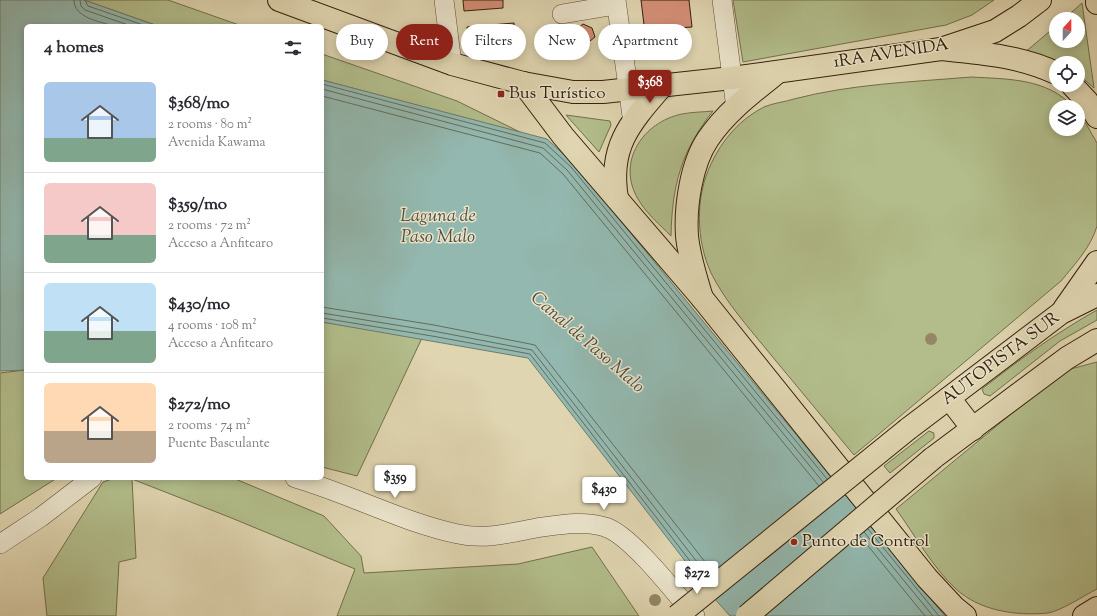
<!DOCTYPE html>
<meta charset="utf-8">
<style>
:root{--surface:#fff;--page:#f7f7f7;--text:#2b2b33;--muted:#7c7c81;--line:#e1e1e2;--accent:#8f2418}
body{margin:0;font-family:"Sorts Mill Goudy",serif;background:var(--page);color:var(--text);height:100vh;display:flex;flex-direction:column;font-size:15px;white-space:nowrap}
*{box-sizing:border-box;margin:0}
p{font-size:13px;color:var(--muted)}
.icon{flex:none;width:22px;height:22px;fill:none;stroke:currentColor;stroke-width:2;stroke-linecap:round;stroke-linejoin:round}
.map{position:relative;flex:1;overflow:hidden}
.side{position:absolute;left:24px;top:24px;width:300px;height:456px;display:flex;flex-direction:column;background:var(--surface);border-radius:6px;box-shadow:0 2px 10px #0003}
.side>*{flex:none}
.banner{position:absolute;left:336px;top:24px;width:380px;height:36px;display:flex;gap:8px}
.needle{width:26px;rotate:21deg}
.tools{position:absolute;left:1049px;top:12px;display:grid;gap:8px}
.tools a{display:grid;place-items:center;width:36px;height:36px;border-radius:50%;background:var(--surface);box-shadow:0 2px 10px #0003;font-size:20px}
.price{position:absolute;translate:-50% -34px;padding:0 9px;border-radius:4px;background:#fff;color:#222;font-size:13px;line-height:26px;filter:drop-shadow(0 1px 2px #0008)}
.price::after{content:'';position:absolute;left:50%;top:24px;width:12px;height:9px;margin-left:-6px;background:inherit;clip-path:polygon(0 0,100% 0,50% 100%)}
.price.selected{background:var(--accent);color:#fff}
ul{padding:0;list-style:none}
li{display:flex;align-items:center;gap:12px;height:100px;padding:0 20px}
li+li{border-top:1px solid var(--line)}
li span{display:grid;place-items:center;flex:none;width:112px;height:80px;border-radius:6px;color:#555}
li>.icon{margin-inline-start:auto}
span .icon{width:48px;height:48px;fill:#fffc;stroke-width:1}
li b{font-size:17px}
h2{display:flex;justify-content:space-between;align-items:center;height:48px;padding:0 20px;font-size:17px}
.chip{padding:0 14px;border-radius:18px;background:var(--surface);box-shadow:0 2px 10px #0003;font-size:14px;line-height:36px}
.chip.selected{background:var(--accent);color:#fff}
.map>svg:first-child{display:block}
.green{fill:#b2bd8b;stroke:#736f4a}
.water{fill:#93b8af;stroke:#6d7c6d}
.lines{fill:none;stroke-linecap:round;stroke-linejoin:round}
.shore{stroke:#646c5c;stroke-width:1}
.building{fill:#d48f77;stroke:#34210a}
.minor-casing{stroke:#5f4e34;stroke-width:20}
.major-casing{stroke:#34210a;stroke-width:24}
.highway-casing{stroke:#34210a;stroke-width:24}
.minor{stroke:#eae4cc;stroke-width:19}
.major{stroke:#dfd5b0;stroke-width:22}
.highway{stroke:#dfd5b0;stroke-width:22}
.highway-bridge-casing{stroke:#34210a;stroke-width:24;stroke-linecap:butt}
.highway-bridge{stroke:#dfd5b0;stroke-width:22}
.tree{fill:#938766}
.poi-dot{fill:#8f2418;stroke:#eae4cc;stroke-width:1.5}
.labels{text-anchor:middle;dominant-baseline:central;stroke-width:3;stroke-linejoin:round;paint-order:stroke}
.street-label{font-size:17px;fill:#34210a;stroke:#eae4cc}
.poi-label{font-size:17px;fill:#34210a;stroke:#eae4cc;text-anchor:start}
.water-label{font-size:18px;font-style:italic;fill:#504e3c;stroke:#eae4cc}
</style>
<div class="map">
<svg width="1097" height="616" viewBox="0 0 1097 616">
<rect width="100%" height="100%" fill="#dfd5b0"/>
<filter id="stains"><feTurbulence type="fractalNoise" baseFrequency=".005" numOctaves="4"/><feColorMatrix values="0 0 0 0 .2 0 0 0 0 .09 0 0 0 0 .02 0 0 0 .5 -.17"/></filter>
<radialGradient id="worn" r=".72"><stop offset=".6" stop-color="#630" stop-opacity="0"/><stop offset="1" stop-color="#630" stop-opacity=".3"/></radialGradient>
<g class="green">
<polygon points="84,0 168,0 242,26 158,26"/>
<polygon points="733,0 994,0 972,15 946,25 743,62"/>
<polygon points="1082,3 1094,88 1078,74 1078,63 1056,63 1024,53 1056,26 1056,41 1078,41 1078,19 1064,19"/>
<polygon points="322,54 457,101 522,133 322,80"/>
<path d="M971 77C1006 79 1048 78 1073 107H1056V129H1078V113L1085 122 1097 143V226C1091 247 1075 264 1061 281L854 455C826 422 799 388 771 355 750 329 726 303 711 273 696 240 695 197 711 164 722 140 740 119 764 107 773 103 785 102 794 99 851 84 912 82 971 77Z"/>
<path d="M713 111C681 151 672 186 671 236 660 225 646 213 638 199 616 162 643 122 682 114 692 112 703 112 713 111Z"/>
<polygon points="566,115 610,121 611,125 599,152"/>
<path d="M1097 310V320L1060 341 990 396 984 394 982 389C1019 360 1056 333 1097 310Z"/>
<polygon points="322,322 422,338 357,476 322,467"/>
<path d="M1097 362V589C1083 596 1063 610 1048 613 1016 616 980 611 956 589 932 567 915 535 896 509L1063 371Z"/>
<polygon points="26,370 26,478 57,478 0,514 0,373"/>
<polygon points="929,431 934,433 934,438 890,473 884,466"/>
<polygon points="115,478 233,478 324,516 361,556 364,573 518,564 592,547 639,616 337,616 355,569 229,517 132,479 136,558 119,562 116,616 47,616 43,578 103,482"/>
</g>
<g class="water">
<polygon points="0,0 84,0 158,26 26,26 26,370 0,371"/>
<polygon points="322,80 547,139 574,164 945,616 730,616 713,597 528,358 322,322"/>
</g>
<g class="lines">
<g class="shore">
<path d="M74 0C74 18 99 21 113 26"/>
<polyline points="80,0 81,6 85,10 131,26"/>
<polyline points="85,0 88,6 146,26"/>
<polyline points="322,84 545,143 571,167 827,479"/>
<polyline points="322,89 543,148 567,170 823,482"/>
<polyline points="322,96 540,153 563,174 819,486"/>
<polyline points="322,307 434,325 535,345 713,572"/>
<polyline points="322,313 433,331 532,350 708,576"/>
<polyline points="322,318 432,336 530,354 704,579"/>
<polyline points="868,529 939,616"/>
<polyline points="864,532 933,616"/>
<polyline points="860,536 925,616"/>
</g>
</g>
<g class="building">
<polygon points="463,0 503,0 503,8 464,11"/>
<polygon points="641,0 689,0 692,27 677,28 679,45 662,47 660,31 645,33"/>
<polygon points="514,23 516,49 469,54 467,27"/>
<polygon points="583,24 592,28 595,37 585,45 576,41 575,31"/>
</g>
<g class="lines">
<defs>
<g id="minor">
<polyline points="444,0 452,64"/>
<polyline points="616,0 633,123"/>
<polyline points="722,0 736,108"/>
<polyline points="562,14 616,5"/>
<path d="M295 478C350 494 402 522 458 534 485 540 510 533 536 528 559 525 583 520 605 527 630 534 677 595 695 616"/>
<polyline points="0,544 41,517 92,478"/>
</g>
<g id="major">
<polyline points="279,0 452,64 523,83 573,92 603,92 732,78 941,49 995,31 1019,16 1040,0"/>
<path d="M702 298C696 278 689 257 687 236 685 207 691 164 708 139 726 112 753 92 778 72"/>
</g>
<g id="highway">
<polyline points="1097,0 1097,3"/>
<path d="M941 49C981 53 1020 56 1056 73"/>
<polyline points="523,83 563,136 702,298 927,578 954,607 965,616"/>
<polyline points="1072,85 1087,101 1097,117"/>
<path d="M617 198C608 146 631 122 663 85"/>
<polyline points="1064,309 1097,262"/>
<polyline points="949,398 973,429"/>
<polyline points="908,429 1061,313 1097,295"/>
<polyline points="933,458 1067,358 1097,340"/>
<polyline points="1084,616 1097,608"/>
</g>
</defs>
<use href="#minor" class="minor-casing"/>
<use href="#major" class="major-casing"/>
<use href="#highway" class="highway-casing"/>
<use href="#minor" class="minor"/>
<use href="#major" class="major"/>
<use href="#highway" class="highway"/>
<defs>
<g id="highway-bridge">
<polyline points="677,616 908,429"/>
<polyline points="747,616 933,458"/>
</g>
</defs>
<use href="#highway-bridge" class="highway-bridge-casing"/>
<use href="#highway-bridge" class="highway-bridge"/>
</g>
<g class="tree">
<circle cx="931" cy="339" r="6"/>
<circle cx="655" cy="600" r="6"/>
</g>
<g class="poi-dot">
<rect x="497" y="90" width="8" height="8" rx="2"/>
<circle cx="794" cy="542" r="4"/>
</g>
<g class="labels">
<g class="street-label">
<text transform="translate(891 54) rotate(-9)">1RA AVENIDA</text>
<text transform="translate(1001 359) rotate(-37)">AUTOPISTA SUR</text>
</g>
<g class="poi-label">
<text x="509" y="94">Bus Turístico</text>
<text x="802" y="542">Punto de Control</text>
</g>
<g class="water-label">
<text x="438" y="217">Laguna de<tspan x="438" dy="21">Paso Malo</tspan></text>
<text transform="translate(587 343) rotate(41)">Canal de Paso Malo</text>
</g>
</g>
<rect width="100%" height="100%" filter="url(#stains)"/>
<rect width="100%" height="100%" fill="url(#worn)"/>
</svg>
<div class="tools">
<a><svg class="needle" viewBox="-14 -14 28 28"><path d="M0-13l5 13h-10z" fill="#e53935"/><path d="M0 13l5-13h-10z" fill="#7c7c81"/></svg></a>
<a><svg class="icon" aria-label="locate" viewBox="0 0 24 24"><circle cx="12" cy="12" r="6"/><path d="M12 2v4M12 18v4M2 12h4M18 12h4"/></svg></a>
<a><svg class="icon" aria-label="layers" viewBox="0 0 24 24"><path d="M12 4l9 5-9 5-9-5zM3 14l9 5 9-5"/></svg></a>
</div>
<b class="price selected" style="left:650px;top:104px">$368</b>
<b class="price" style="left:395px;top:499px">$359</b>
<b class="price" style="left:604px;top:511px">$430</b>
<b class="price" style="left:697px;top:595px">$272</b>
<div class="banner">
<a class="chip">Buy</a>
<a class="chip selected">Rent</a>
<a class="chip">Filters</a>
<a class="chip">New</a>
<a class="chip">Apartment</a>
</div>
<section class="side">
<h2>4 homes<svg class="icon" aria-label="filters" viewBox="0 0 24 24"><path d="M4 7h16M4 17h16"/><circle cx="9" cy="7" r="2"/><circle cx="15" cy="17" r="2"/></svg></h2>
<ul>
<li><span style="background:linear-gradient(#a9c7e8 70%,#7fa58c 0)"><svg class="icon" aria-label="home" viewBox="0 0 24 24"><path d="M3 11l9-7 9 7M6 9v11h12V9"/></svg></span><div><b>$368/mo</b><p>2 rooms · 80 m²</p><p>Avenida Kawama</p></div></li>
<li><span style="background:linear-gradient(#f6c9c9 65%,#7fa58c 0)"><svg class="icon" aria-label="home" viewBox="0 0 24 24"><path d="M3 11l9-7 9 7M6 9v11h12V9"/></svg></span><div><b>$359/mo</b><p>2 rooms · 72 m²</p><p>Acceso a Anfitearo</p></div></li>
<li><span style="background:linear-gradient(#bfe0f5 60%,#7fa58c 0)"><svg class="icon" aria-label="home" viewBox="0 0 24 24"><path d="M3 11l9-7 9 7M6 9v11h12V9"/></svg></span><div><b>$430/mo</b><p>4 rooms · 108 m²</p><p>Acceso a Anfitearo</p></div></li>
<li><span style="background:linear-gradient(#ffd9b3 60%,#b9a48a 0)"><svg class="icon" aria-label="home" viewBox="0 0 24 24"><path d="M3 11l9-7 9 7M6 9v11h12V9"/></svg></span><div><b>$272/mo</b><p>2 rooms · 74 m²</p><p>Puente Basculante</p></div></li>
</ul>
</section>
</div>
